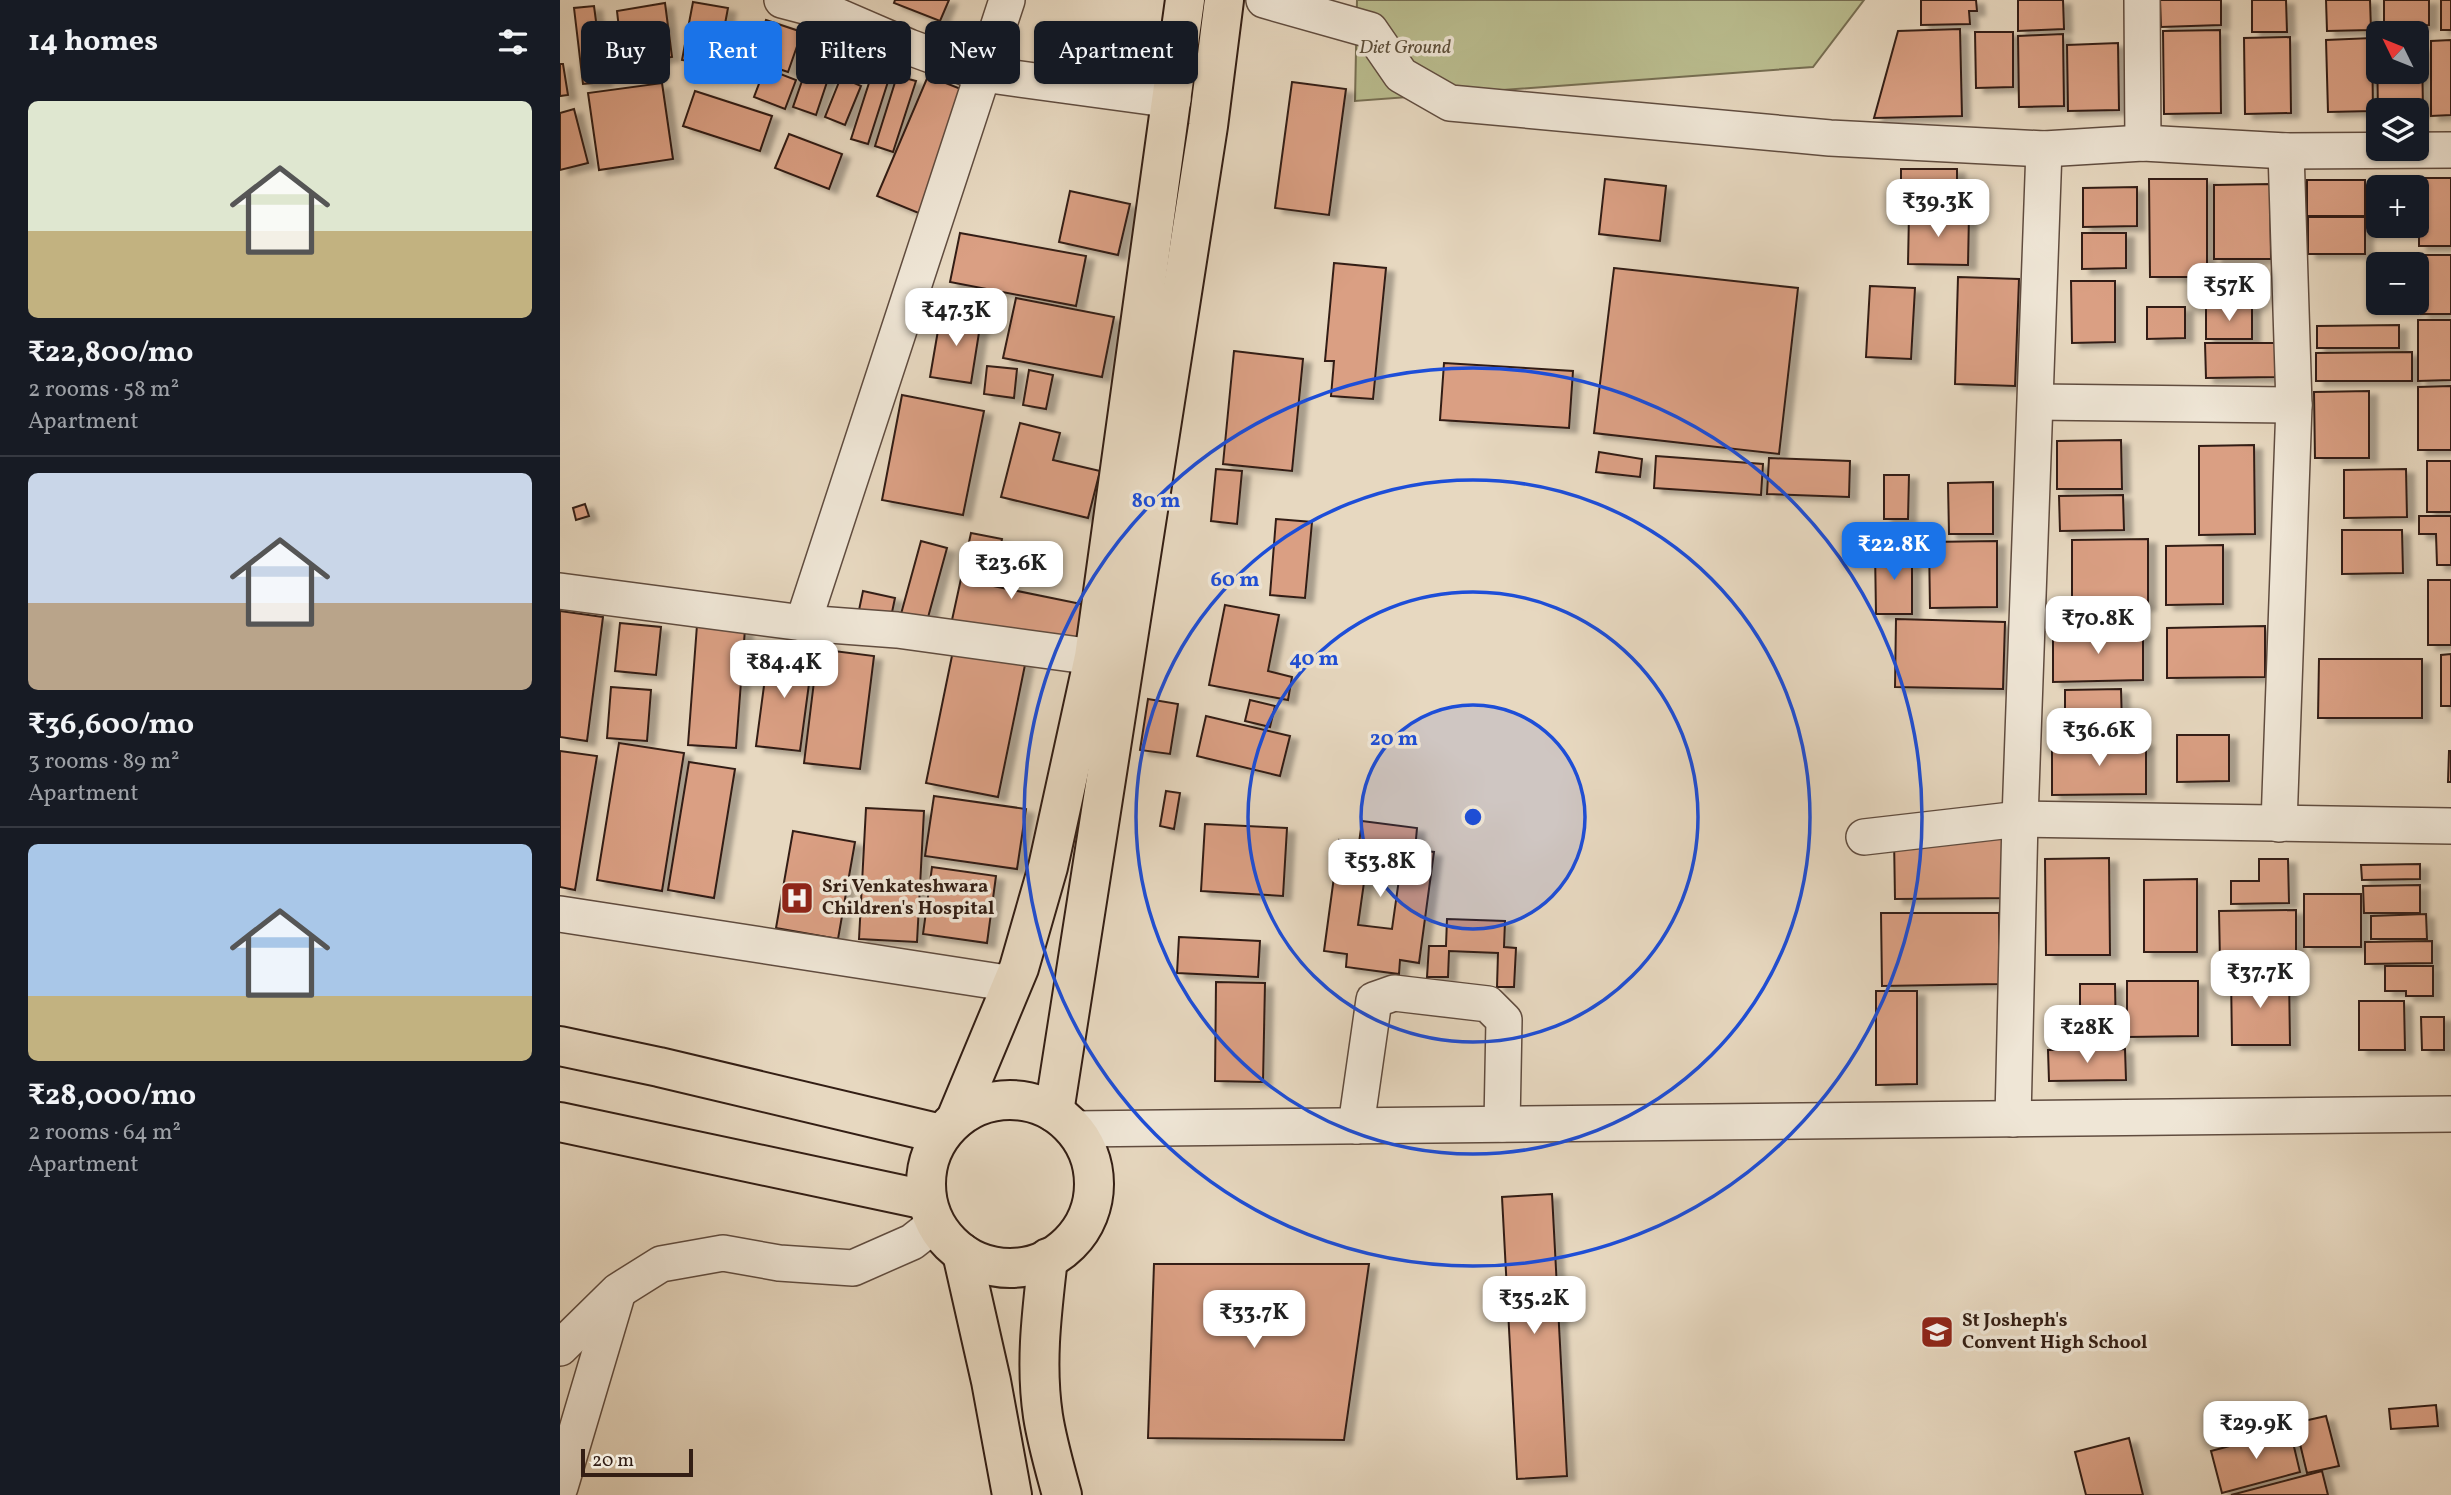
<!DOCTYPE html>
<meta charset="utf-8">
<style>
:root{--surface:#171b24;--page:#20242c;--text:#f1f3f6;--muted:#9ea1a6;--line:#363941;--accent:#1a73e8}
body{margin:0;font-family:Vollkorn,serif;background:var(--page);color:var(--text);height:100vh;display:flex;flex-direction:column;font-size:26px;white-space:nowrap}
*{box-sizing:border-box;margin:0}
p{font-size:23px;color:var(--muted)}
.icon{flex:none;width:38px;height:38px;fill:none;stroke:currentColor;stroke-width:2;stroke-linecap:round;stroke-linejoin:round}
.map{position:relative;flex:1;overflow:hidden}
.sheet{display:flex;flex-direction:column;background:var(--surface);width:560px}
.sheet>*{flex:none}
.banner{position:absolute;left:21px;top:21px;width:665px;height:63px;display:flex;gap:14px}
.needle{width:46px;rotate:313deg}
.controls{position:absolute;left:1806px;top:21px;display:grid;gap:14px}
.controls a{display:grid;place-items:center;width:63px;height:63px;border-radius:10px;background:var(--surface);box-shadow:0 2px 5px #0004;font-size:35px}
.scale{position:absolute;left:21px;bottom:18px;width:112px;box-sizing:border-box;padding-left:7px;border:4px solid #331e14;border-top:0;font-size:19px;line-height:24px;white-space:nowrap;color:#331e14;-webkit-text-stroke:5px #efe6d6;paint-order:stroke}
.price{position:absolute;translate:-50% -60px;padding:0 16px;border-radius:14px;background:#fff;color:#222;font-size:23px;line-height:46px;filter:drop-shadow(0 2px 4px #0008)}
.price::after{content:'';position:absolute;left:50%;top:42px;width:21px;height:16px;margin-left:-10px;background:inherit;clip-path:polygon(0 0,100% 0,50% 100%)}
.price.active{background:var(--accent);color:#fff}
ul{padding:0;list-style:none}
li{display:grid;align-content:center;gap:14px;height:371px;padding:0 28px}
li+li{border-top:2px solid var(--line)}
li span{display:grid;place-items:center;height:217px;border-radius:10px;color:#555}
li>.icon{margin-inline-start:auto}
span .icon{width:126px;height:126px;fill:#fffc;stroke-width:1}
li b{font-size:30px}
h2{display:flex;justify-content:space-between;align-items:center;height:84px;padding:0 28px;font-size:30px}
.tag{padding:0 24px;border-radius:10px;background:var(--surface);box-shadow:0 2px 5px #0004;font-size:24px;line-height:63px}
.tag.active{background:var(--accent);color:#fff}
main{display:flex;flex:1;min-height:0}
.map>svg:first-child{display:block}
.green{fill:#babd8f;stroke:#766e52;stroke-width:2}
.building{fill:#da9f83;stroke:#331e14;stroke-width:2;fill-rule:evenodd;filter:url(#shadow)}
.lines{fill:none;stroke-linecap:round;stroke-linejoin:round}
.minor-casing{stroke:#604c3f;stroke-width:38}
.primary-casing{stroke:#331e14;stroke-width:42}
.minor{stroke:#efe6d6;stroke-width:35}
.primary{stroke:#e7d8c0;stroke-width:38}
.ring{fill:none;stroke:#1d4ed8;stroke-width:3.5}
.labels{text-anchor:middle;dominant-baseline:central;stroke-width:7;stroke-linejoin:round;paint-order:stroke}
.park-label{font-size:19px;font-style:italic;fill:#5c4e39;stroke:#efe6d6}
.poi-label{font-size:19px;font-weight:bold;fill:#331e14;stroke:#efe6d6;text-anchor:start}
.centre{fill:#1d4ed8;stroke:#efe6d6;stroke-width:3.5}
.ring-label{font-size:21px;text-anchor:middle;font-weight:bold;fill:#1d4ed8;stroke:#efe6d6;stroke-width:7;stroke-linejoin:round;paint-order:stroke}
</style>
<main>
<section class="sheet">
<h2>14 homes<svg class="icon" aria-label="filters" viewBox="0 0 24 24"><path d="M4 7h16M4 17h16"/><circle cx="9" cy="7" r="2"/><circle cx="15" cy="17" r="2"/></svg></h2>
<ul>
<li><span style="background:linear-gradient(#dfe7d0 60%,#c2b280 0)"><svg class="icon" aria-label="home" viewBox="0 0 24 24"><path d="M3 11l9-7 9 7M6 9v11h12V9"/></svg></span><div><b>₹22,800/mo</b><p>2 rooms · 58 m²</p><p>Apartment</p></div></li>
<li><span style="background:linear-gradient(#c9d6e8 60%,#b9a48a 0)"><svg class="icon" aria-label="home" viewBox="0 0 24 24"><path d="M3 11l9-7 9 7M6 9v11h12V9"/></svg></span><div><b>₹36,600/mo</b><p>3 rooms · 89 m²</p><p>Apartment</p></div></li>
<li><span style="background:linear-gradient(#a9c7e8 70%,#c2b280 0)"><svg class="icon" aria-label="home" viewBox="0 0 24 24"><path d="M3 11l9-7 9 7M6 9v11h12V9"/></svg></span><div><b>₹28,000/mo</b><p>2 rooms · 64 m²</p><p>Apartment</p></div></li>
</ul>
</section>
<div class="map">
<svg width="1891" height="1495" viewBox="0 0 1891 1495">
<defs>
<filter id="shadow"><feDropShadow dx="8" dy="4.5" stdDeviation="2" flood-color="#0004"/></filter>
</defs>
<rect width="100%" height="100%" fill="#e7d8c0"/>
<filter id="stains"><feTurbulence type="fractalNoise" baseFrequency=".00286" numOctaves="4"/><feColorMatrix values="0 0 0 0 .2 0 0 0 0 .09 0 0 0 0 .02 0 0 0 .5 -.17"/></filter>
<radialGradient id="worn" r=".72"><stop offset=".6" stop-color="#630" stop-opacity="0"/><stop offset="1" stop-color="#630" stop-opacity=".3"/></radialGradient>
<polygon class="green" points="797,0 1304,0 1253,67 795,101"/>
<g class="building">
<polygon points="335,0 389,0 380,21 334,3"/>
<polygon points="1361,0 1416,0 1417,11 1409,11 1410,24 1361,25"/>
<polygon points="1458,0 1503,0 1504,29 1458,31"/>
<polygon points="1600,0 1661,0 1661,25 1601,27"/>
<polygon points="1692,0 1726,0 1727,32 1692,32"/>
<polygon points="1766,0 1810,0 1811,30 1767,31"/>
<polygon points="1824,0 1869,0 1869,25 1824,26"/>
<rect x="1881" y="0" width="10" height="30"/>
<polygon points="133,2 168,8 157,66 122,60"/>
<polygon points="105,3 112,57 63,64 57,11"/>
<polygon points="34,6 44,82 23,84 14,8"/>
<polygon points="206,20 242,32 228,72 192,60"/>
<polygon points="1400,29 1402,116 1314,118 1338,31"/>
<polygon points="1660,30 1661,113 1604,114 1603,31"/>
<polygon points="1415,32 1453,32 1453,87 1416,88"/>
<polygon points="1503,34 1504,106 1459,107 1458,36"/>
<polygon points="1730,37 1731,113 1685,114 1684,38"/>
<polygon points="1812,38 1813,111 1768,112 1766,40"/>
<polygon points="1891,40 1891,115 1871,116 1871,41"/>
<polygon points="1558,43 1559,110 1508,111 1507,45"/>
<polygon points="1857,47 1862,47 1863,112 1818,110 1818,113 1817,48 1818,72 1857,72"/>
<polygon points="251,55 273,64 256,115 233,107"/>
<polygon points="317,58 334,63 308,144 291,139"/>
<polygon points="0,64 3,64 8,95 0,96"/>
<polygon points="205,68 236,80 225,109 194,97"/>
<polygon points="337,76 356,81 333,152 315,146"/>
<polygon points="368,76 411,93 361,214 317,196"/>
<polygon points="281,77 301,86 285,125 265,117"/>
<polygon points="732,82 786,89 769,215 715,208"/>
<polygon points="102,83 113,159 39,170 28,93"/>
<polygon points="135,91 212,116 200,151 123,126"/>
<polygon points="14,109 28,163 0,170 0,113"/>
<polygon points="229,134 282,154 269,189 215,168"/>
<rect x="1341" y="169" width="56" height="35"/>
<rect x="1859" y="178" width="32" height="68"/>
<polygon points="1045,179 1106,186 1100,241 1039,234"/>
<polygon points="1589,179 1647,179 1647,277 1590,277"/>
<rect x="1747" y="180" width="58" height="36"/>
<polygon points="1710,184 1711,259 1654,259 1654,185"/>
<polygon points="1577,187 1577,226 1523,227 1523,188"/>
<polygon points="510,191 570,204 558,255 499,242"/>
<polygon points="1349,213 1409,214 1408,265 1348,264"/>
<rect x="1748" y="217" width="57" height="37"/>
<polygon points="400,233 526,256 516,306 390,282"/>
<polygon points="1522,233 1566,233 1566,268 1522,269"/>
<rect x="1861" y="255" width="30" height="59"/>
<polygon points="774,263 826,268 813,399 771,396 774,361 765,361"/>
<polygon points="1054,268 1238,288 1219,454 1034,433"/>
<polygon points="1398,277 1459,279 1455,386 1395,384"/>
<polygon points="1511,281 1555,281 1555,342 1512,343"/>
<polygon points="1310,286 1355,288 1351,359 1306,357"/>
<polygon points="456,298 554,317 542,377 443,358"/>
<polygon points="1692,306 1692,339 1646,339 1646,307"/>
<polygon points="1587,307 1625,307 1625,338 1587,339"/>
<polygon points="381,313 421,320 411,383 370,377"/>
<polygon points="1858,320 1891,320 1891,380 1858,381"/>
<polygon points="1839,325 1839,348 1757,348 1757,326"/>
<polygon points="1645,343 1715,343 1715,377 1646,378"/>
<polygon points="674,351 743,359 732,471 663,464"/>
<polygon points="1852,352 1852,381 1756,381 1756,353"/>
<polygon points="884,363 1013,371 1009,428 880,420"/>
<polygon points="427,366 457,369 454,398 424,394"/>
<polygon points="469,370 493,375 486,409 463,405"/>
<polygon points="1891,386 1891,450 1858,450 1858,387"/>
<polygon points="1809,391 1809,458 1755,458 1754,392"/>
<polygon points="342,395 424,411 403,515 322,500"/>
<polygon points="460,423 500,433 493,460 540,471 528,518 441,497"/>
<polygon points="1561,440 1562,489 1497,489 1497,441"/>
<polygon points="1694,445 1695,534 1639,535 1639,446"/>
<polygon points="1039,452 1082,459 1080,477 1036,472"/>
<polygon points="1096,456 1203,464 1201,495 1094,488"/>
<polygon points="1209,458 1290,461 1289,497 1207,494"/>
<rect x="1867" y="461" width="24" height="51"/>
<polygon points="656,469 682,471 677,524 651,521"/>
<polygon points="1846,469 1847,517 1784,518 1784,470"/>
<polygon points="1324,475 1349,475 1348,519 1324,519"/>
<polygon points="1433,482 1433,534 1389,534 1388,483"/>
<polygon points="1563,495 1564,530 1500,531 1499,496"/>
<polygon points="25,504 29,516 16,520 13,508"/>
<polygon points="1859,516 1891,516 1891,565 1877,565 1876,534 1859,534"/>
<polygon points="716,519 752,522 745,598 710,595"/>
<polygon points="1782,530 1842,530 1843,573 1782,574"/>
<polygon points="411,533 442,539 433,586 526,605 517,646 392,620"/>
<polygon points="1588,539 1588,606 1512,606 1512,540"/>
<polygon points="361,541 387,548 367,621 341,614"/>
<polygon points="1437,541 1437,607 1370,608 1369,542"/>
<polygon points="1663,545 1663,604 1606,605 1606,546"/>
<polygon points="1315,550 1352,550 1352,614 1316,614"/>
<rect x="1868" y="580" width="23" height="65"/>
<polygon points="303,591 335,598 331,617 299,610"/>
<polygon points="665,605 719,615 708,671 732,677 728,700 649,685"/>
<polygon points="0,611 43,617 27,741 0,737"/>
<polygon points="1336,619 1445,622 1443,689 1335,687"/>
<polygon points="60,623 101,627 96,675 55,671"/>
<polygon points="137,625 185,629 176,748 128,745"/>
<polygon points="1705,626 1705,677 1607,678 1607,628"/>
<polygon points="1583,631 1583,680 1493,682 1493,632"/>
<polygon points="394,646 466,660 438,797 366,783"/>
<polygon points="209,648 253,654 240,751 196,746"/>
<polygon points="258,649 314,656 300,769 244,763"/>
<polygon points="1891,654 1891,706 1881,706 1881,655"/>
<polygon points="1759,659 1862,659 1862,718 1758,718"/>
<polygon points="51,687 91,690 87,741 47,738"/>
<polygon points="1561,689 1562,725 1505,726 1505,690"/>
<polygon points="588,699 618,704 610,754 580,750"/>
<polygon points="690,700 715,706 710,727 685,721"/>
<polygon points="646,716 730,736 720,776 637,756"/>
<polygon points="1617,735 1669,735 1669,781 1617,782"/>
<polygon points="1586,742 1586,794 1492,795 1492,743"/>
<polygon points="59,743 124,753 102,891 37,880"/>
<polygon points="0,751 37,756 15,890 0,887"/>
<polygon points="1889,751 1891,751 1891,782 1888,782"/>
<polygon points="129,762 175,769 154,898 108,890"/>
<polygon points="606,791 620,793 614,829 600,826"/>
<polygon points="374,796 466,809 457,869 365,856"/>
<polygon points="306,808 364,811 357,942 299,939"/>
<path d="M802 821 857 828 855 850 874 852 859 963 840 960 839 974 786 967 787 954 764 951 779 840 799 843ZM807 861 841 865 832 929 798 925Z"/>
<polygon points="645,824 727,828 723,896 641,891"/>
<polygon points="233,831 295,842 278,939 216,928"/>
<polygon points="1455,837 1455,898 1335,899 1334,838"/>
<polygon points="1549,858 1550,955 1486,955 1485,859"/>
<polygon points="1699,859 1728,859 1729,903 1671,904 1671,881 1699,881"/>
<polygon points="1860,864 1860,879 1802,880 1801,865"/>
<polygon points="372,867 436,876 427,943 363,934"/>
<polygon points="1637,879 1637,952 1584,952 1584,880"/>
<polygon points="1860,885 1860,913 1804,913 1803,886"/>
<rect x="1744" y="894" width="57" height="53"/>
<polygon points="1736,910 1736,960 1660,961 1659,911"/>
<polygon points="1321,913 1439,913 1439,984 1322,986"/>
<polygon points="1866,914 1867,939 1811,939 1811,916"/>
<polygon points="887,919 945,921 944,947 956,948 954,987 937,987 938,953 889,951 888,977 867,977 869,946 886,946"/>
<polygon points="619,937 700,941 698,977 617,973"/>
<polygon points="1872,941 1872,963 1805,964 1805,942"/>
<polygon points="1825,966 1873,966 1873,996 1846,996 1846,991 1825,991"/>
<polygon points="1671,974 1729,974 1730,1045 1672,1045"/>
<polygon points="1567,981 1638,981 1638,1036 1567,1037"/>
<polygon points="656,982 705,983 703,1082 655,1081"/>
<polygon points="1520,984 1555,984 1556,1037 1520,1037"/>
<polygon points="1316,991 1357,991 1357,1084 1316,1085"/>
<polygon points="1799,1001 1844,1001 1845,1050 1799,1050"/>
<polygon points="1861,1017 1884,1017 1884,1050 1862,1050"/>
<polygon points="1565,1049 1566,1080 1489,1081 1488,1050"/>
<polygon points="992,1194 1007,1476 957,1479 942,1197"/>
<polygon points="594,1264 809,1264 784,1440 588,1438"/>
<polygon points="1711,1405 1716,1426 1687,1434 1682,1413"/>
<polygon points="1876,1405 1878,1426 1831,1429 1829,1409"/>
<polygon points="1766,1416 1779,1466 1747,1473 1735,1423"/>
<polygon points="1730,1430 1740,1472 1662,1493 1651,1451"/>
<polygon points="1569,1438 1583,1495 1526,1495 1515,1452"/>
<polygon points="1762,1471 1768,1495 1671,1495"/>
</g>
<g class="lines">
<defs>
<g id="minor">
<polyline points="222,0 268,12 349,47 423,74 613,100"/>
<polyline points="704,0 810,30 841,75 890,103 1270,138 1484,149 1583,143 1726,151 1891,150"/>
<polyline points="1582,0 1583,143"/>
<polyline points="1476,402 1734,405"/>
<polyline points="0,591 243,623 337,630 534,657"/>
<polyline points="243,623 447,0"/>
<polyline points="1719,824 1734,405 1726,151"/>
<polyline points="1304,837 1460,819 1891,826"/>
<polyline points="0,914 453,984"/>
<polyline points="1453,1119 1460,819 1484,149"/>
<polyline points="796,1126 814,1000 834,993 928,1004 944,1020 942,1124"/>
<polyline points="514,1129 1891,1114"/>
<polyline points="0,1348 58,1291 101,1264 163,1253 219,1263 293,1268 352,1242 375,1224"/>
<polyline points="0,1487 57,1295"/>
</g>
<g id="primary">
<polyline points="0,1046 99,1067 381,1134"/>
<circle cx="450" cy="1184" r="84"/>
<polyline points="494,1112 648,126 664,0"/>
<polyline points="396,1119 459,968 488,867 534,657 625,0"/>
<polyline points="0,1122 366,1200"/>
<polyline points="402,1253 431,1381 452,1495"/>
<path d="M488 1258C482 1311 475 1363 483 1416 487 1442 495 1469 502 1495"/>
</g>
</defs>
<use href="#minor" class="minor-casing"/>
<use href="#primary" class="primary-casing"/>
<use href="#minor" class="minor"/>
<use href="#primary" class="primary"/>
</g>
<circle cx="913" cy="817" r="112" fill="#1d4ed8" fill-opacity=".12"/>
<g class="ring">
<circle cx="913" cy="817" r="112"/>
<circle cx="913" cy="817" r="225"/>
<circle cx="913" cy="817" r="337"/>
<circle cx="913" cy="817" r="449"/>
</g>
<defs>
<symbol id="hospital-square" viewBox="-11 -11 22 22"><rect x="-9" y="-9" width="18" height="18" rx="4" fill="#8f2418" stroke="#efe6d6"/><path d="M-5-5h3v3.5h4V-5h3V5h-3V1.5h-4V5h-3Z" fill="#fff"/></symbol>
<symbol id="school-square" viewBox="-11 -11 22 22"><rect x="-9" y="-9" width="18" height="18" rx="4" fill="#8f2418" stroke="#efe6d6"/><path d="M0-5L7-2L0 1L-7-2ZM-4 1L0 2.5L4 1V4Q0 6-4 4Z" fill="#fff"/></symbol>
</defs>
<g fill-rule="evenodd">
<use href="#hospital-square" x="218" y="879" width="38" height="38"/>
<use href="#school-square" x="1358" y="1313" width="38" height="38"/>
</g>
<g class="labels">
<g class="park-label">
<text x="845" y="48">Diet Ground</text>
</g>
<g class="poi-label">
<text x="262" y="887">Sri Venkateshwara<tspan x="262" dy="22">Children's Hospital</tspan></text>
<text x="1402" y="1321">St Josheph's<tspan x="1402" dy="22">Convent High School</tspan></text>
</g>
</g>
<circle cx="913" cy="817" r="10" class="centre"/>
<g class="ring-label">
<text x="596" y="507">80 m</text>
<text x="675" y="586">60 m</text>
<text x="754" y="665">40 m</text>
<text x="834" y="745">20 m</text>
</g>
<rect width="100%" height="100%" filter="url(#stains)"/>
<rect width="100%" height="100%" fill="url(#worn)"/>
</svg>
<div class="controls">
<a><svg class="needle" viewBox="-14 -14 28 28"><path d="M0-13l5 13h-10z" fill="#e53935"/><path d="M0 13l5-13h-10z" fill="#9ea1a6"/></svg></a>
<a><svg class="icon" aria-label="layers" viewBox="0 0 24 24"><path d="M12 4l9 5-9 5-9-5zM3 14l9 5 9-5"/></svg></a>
<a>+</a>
<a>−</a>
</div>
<div class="scale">20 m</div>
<b class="price" style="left:1378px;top:239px">₹39.3K</b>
<b class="price" style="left:1669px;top:323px">₹57K</b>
<b class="price" style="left:396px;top:348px">₹47.3K</b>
<b class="price active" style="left:1334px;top:582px">₹22.8K</b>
<b class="price" style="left:451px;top:601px">₹23.6K</b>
<b class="price" style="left:1538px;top:656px">₹70.8K</b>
<b class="price" style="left:224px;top:700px">₹84.4K</b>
<b class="price" style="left:1539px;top:768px">₹36.6K</b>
<b class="price" style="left:820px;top:899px">₹53.8K</b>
<b class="price" style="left:1700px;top:1010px">₹37.7K</b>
<b class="price" style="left:1527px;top:1065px">₹28K</b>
<b class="price" style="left:974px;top:1336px">₹35.2K</b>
<b class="price" style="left:694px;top:1350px">₹33.7K</b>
<b class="price" style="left:1696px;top:1461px">₹29.9K</b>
<div class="banner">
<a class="tag">Buy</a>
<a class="tag active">Rent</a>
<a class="tag">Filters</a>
<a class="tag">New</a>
<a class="tag">Apartment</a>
</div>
</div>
</main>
